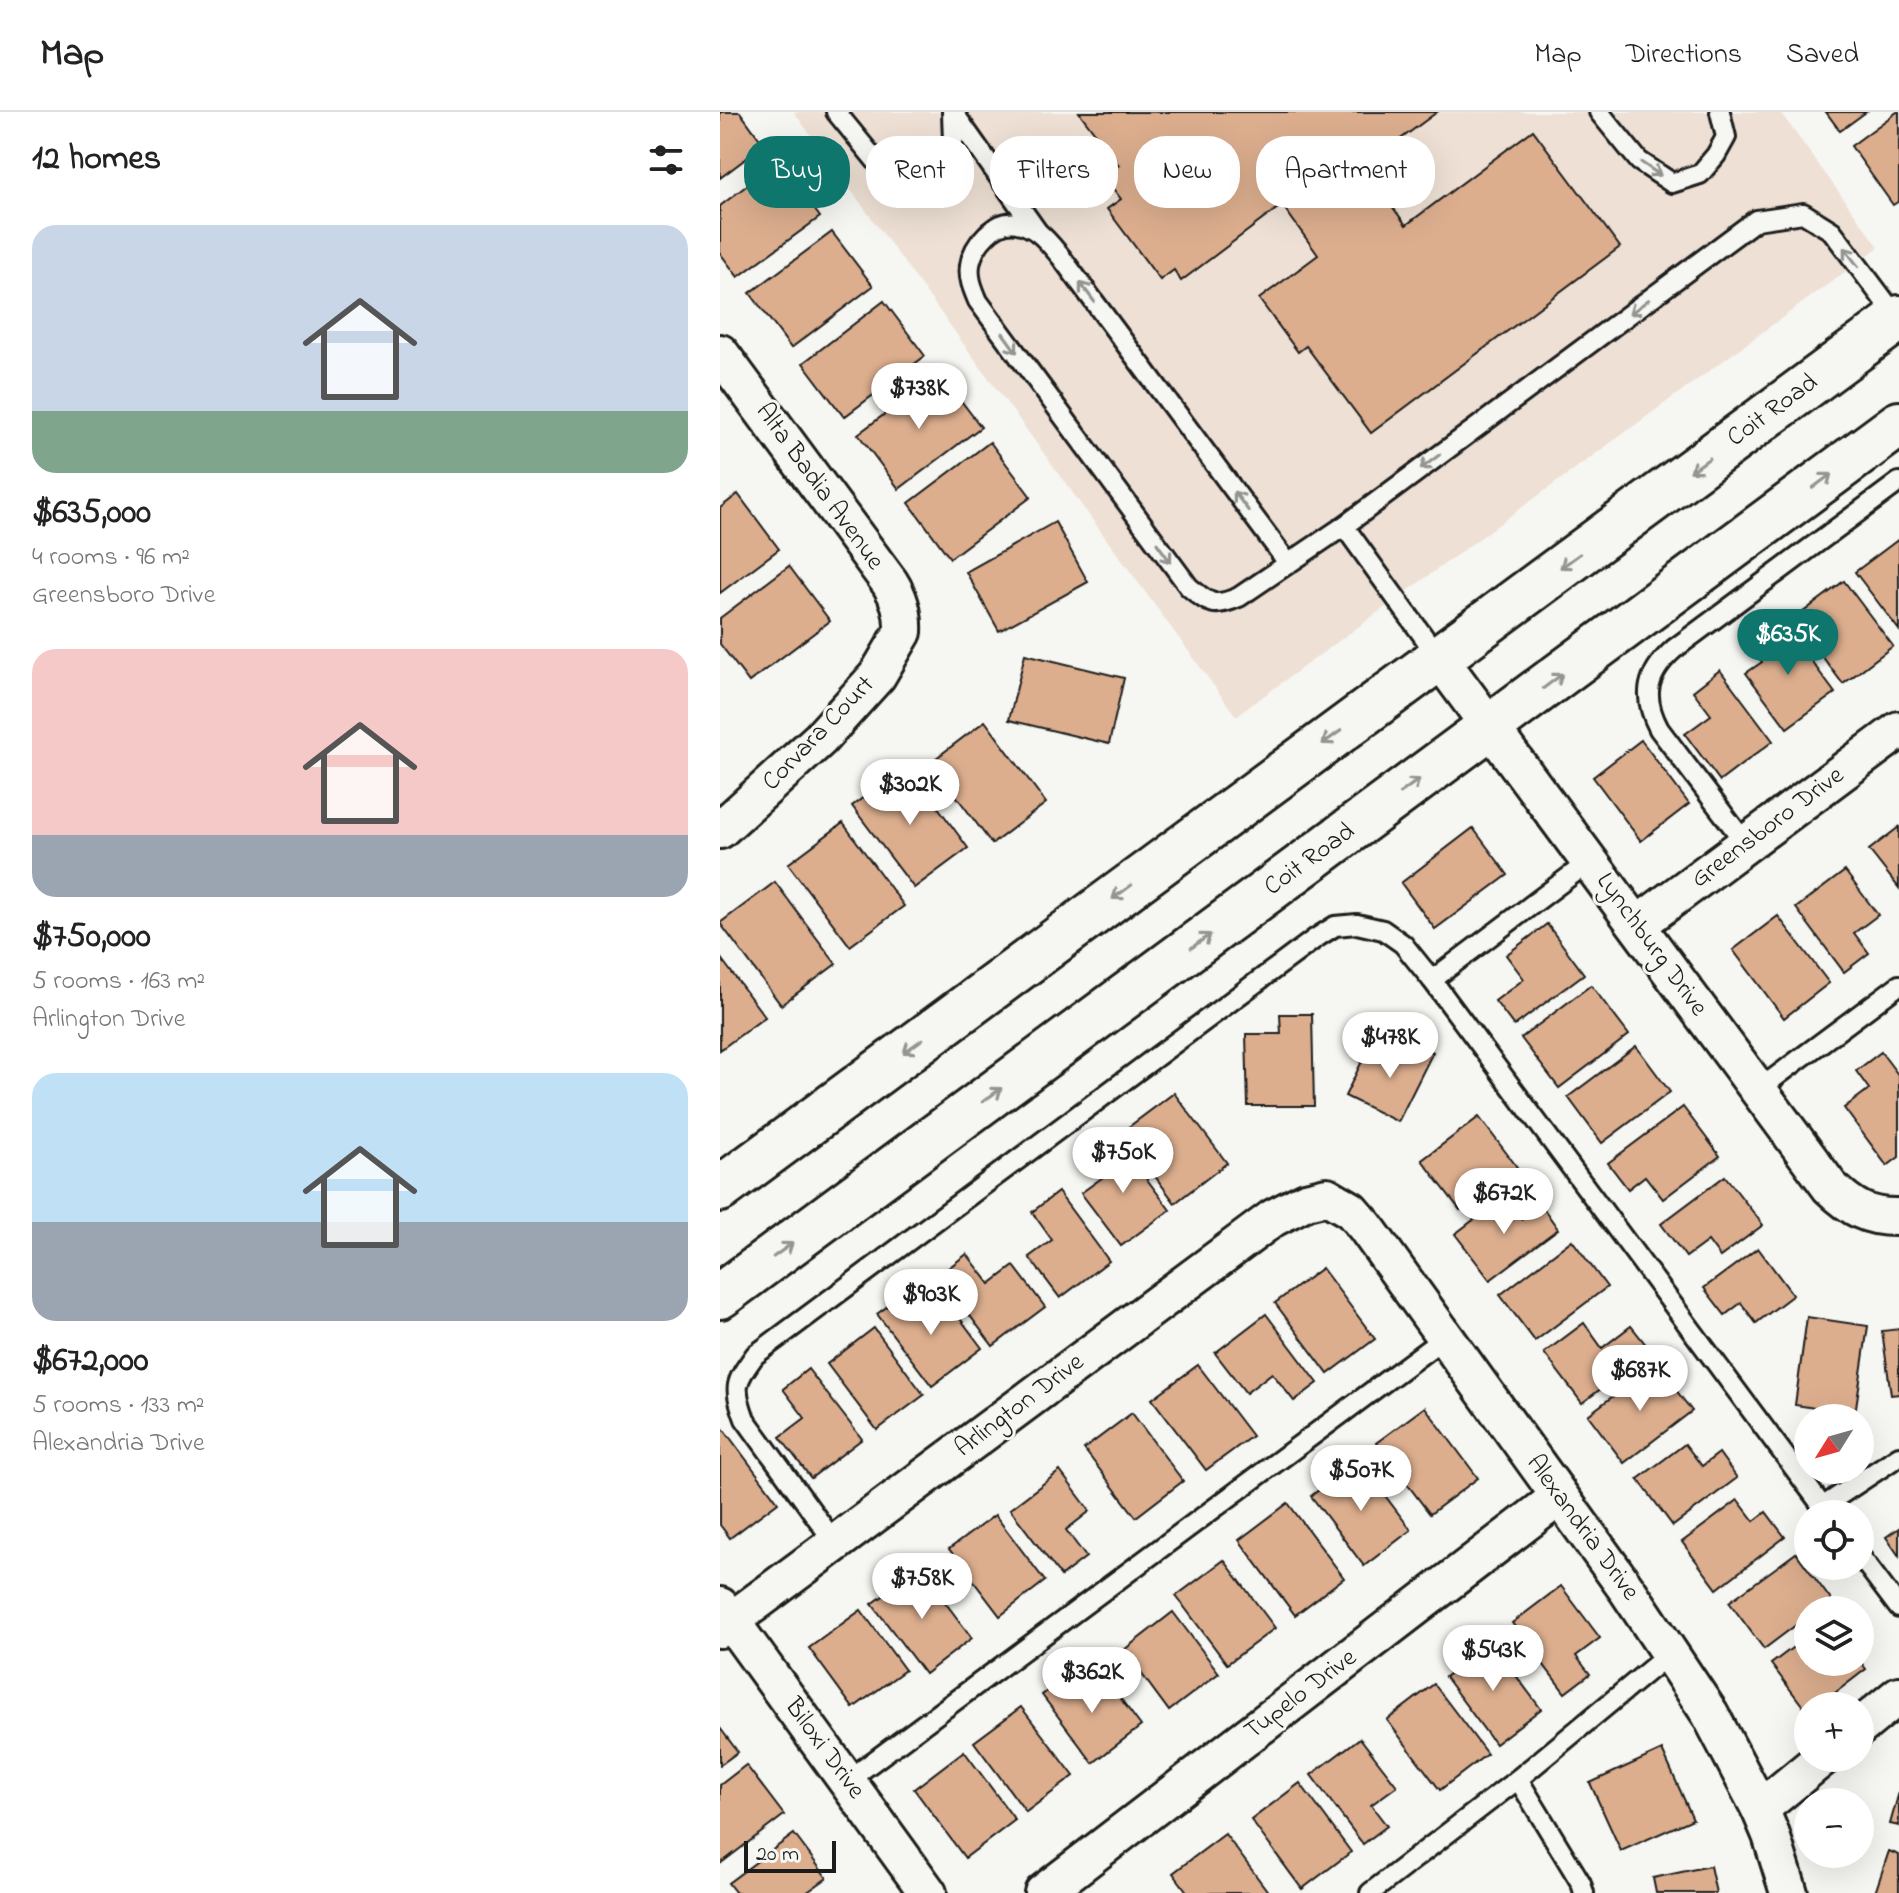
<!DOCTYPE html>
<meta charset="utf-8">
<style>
:root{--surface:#fff;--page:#f6f6f6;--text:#222;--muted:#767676;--line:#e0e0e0;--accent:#0f766e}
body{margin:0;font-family:"Indie Flower",sans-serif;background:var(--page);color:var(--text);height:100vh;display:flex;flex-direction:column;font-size:30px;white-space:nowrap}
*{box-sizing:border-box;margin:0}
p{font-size:26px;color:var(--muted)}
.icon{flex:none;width:44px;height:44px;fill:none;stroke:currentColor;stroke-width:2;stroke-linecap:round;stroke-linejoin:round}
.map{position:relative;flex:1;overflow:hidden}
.panel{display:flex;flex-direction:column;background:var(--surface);width:720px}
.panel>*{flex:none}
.hud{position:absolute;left:24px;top:24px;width:760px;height:72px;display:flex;gap:16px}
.needle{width:52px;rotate:233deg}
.fabs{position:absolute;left:1074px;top:1292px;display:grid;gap:16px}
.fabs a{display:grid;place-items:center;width:80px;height:80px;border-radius:50%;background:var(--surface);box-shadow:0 8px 32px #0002;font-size:40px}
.scale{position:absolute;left:24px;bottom:20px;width:92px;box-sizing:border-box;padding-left:8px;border:4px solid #1c1c1c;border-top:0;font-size:22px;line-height:28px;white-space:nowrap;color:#1c1c1c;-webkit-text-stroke:6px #f6f6f2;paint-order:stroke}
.price{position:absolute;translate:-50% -68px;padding:0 18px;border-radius:28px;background:#fff;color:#222;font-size:26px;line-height:52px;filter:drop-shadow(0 2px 4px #0008)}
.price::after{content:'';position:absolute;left:50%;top:48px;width:24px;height:18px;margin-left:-12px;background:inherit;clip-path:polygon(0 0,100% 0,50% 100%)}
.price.selected{background:var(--accent);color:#fff}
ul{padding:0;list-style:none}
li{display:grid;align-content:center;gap:16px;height:424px;padding:0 32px}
li span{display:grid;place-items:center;height:248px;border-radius:24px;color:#555}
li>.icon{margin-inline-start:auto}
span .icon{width:144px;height:144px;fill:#fffc;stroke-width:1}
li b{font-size:34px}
h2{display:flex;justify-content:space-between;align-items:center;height:96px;padding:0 32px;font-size:34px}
.chip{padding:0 28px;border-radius:32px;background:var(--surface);box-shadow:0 8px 32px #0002;font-size:28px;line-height:72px}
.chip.selected{background:var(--accent);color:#fff}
header{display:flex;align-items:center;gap:48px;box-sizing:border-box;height:112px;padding:0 40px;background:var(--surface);border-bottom:2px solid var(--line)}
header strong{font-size:38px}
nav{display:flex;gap:44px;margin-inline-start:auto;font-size:28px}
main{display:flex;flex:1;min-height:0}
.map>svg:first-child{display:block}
.built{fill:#eee0d4}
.building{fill:#dcae8e;stroke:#1c1c1c;stroke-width:2}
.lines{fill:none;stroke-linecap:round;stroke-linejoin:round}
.lane-casing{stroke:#1c1c1c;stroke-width:24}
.street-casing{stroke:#1c1c1c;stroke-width:42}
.secondary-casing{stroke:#1c1c1c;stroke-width:50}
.lane{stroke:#f6f6f2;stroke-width:18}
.street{stroke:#f6f6f2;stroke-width:36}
.secondary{stroke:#f6f6f2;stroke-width:44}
.oneway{stroke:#949492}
.labels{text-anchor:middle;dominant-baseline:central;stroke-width:6;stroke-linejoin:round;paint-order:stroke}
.street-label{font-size:26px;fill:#1c1c1c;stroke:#f6f6f2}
</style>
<header>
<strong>Map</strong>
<nav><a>Map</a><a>Directions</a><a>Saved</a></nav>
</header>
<main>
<section class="panel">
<h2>12 homes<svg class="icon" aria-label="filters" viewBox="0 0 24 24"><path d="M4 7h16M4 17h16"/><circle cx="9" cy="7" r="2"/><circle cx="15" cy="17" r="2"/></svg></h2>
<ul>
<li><span style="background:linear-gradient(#c9d6e8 75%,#7fa58c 0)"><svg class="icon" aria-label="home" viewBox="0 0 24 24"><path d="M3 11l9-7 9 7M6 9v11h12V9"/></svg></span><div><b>$635,000</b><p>4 rooms · 96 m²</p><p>Greensboro Drive</p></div></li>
<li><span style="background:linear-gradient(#f6c9c9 75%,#9aa5b1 0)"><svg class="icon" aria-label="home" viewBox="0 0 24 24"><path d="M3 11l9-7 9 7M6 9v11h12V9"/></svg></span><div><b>$750,000</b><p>5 rooms · 163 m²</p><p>Arlington Drive</p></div></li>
<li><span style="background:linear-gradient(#bfe0f5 60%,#9aa5b1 0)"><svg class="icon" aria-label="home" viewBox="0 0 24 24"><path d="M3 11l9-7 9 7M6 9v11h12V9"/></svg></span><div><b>$672,000</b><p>5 rooms · 133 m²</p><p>Alexandria Drive</p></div></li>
</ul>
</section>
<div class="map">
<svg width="1179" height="1781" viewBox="0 0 1179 1781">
<rect width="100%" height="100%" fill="#f6f6f2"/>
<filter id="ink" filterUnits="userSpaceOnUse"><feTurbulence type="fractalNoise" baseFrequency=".0125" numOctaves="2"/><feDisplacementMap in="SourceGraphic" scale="16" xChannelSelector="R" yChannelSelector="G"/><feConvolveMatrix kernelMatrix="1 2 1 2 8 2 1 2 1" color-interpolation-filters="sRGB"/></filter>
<g filter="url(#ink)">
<polygon class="built" points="74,0 1060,0 1159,135 516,604"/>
<g class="building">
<polygon points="0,0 20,0 44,33 0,66"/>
<polygon points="359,0 717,0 643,55 686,113 813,18 900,135 651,321 586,234 578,240 539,187 598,143 562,93 461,169 454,158 440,168 387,97 401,87 384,65 399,53"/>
<polygon points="1106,0 1146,0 1120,19"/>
<polygon points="1177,0 1179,0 1179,89 1173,93 1131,34"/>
<polygon points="59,49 100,105 18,165 0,141 0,94"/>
<polygon points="112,120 153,174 71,236 30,181"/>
<polygon points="164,189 205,244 124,305 83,251"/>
<polygon points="220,261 261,315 179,377 138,322"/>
<polygon points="270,330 311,385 230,446 189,391"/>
<polygon points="18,382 59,437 0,481 0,396"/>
<polygon points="335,410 368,470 279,519 246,460"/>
<polygon points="1179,427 1179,518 1135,460"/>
<polygon points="69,454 110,509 29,570 0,532 0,506"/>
<polygon points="1124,469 1173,534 1123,572 1074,507"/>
<polygon points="1064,512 1115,581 1067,616 1026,561 1042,550 1032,535"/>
<polygon points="305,542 404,566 389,632 289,608"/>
<polygon points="1000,558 1053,629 1000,669 965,622 991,603 973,579"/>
<polygon points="265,609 326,691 272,732 211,650"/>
<polygon points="921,628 969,692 921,729 873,665"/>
<polygon points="187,653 248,736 194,776 132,694"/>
<polygon points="123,711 184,794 130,834 68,752"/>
<polygon points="1179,715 1179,776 1149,738"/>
<polygon points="753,716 788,763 715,817 681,771"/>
<polygon points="1125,759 1158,803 1134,821 1149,841 1124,860 1076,796"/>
<polygon points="55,770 116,852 61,893 0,811"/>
<polygon points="1058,804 1109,871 1064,906 1013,838"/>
<polygon points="827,812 864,862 794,914 775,889 804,867 786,843"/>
<polygon points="0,845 45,905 0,938"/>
<polygon points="871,873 909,923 839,976 801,926"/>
<polygon points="560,902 592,902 594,994 528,994 526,922 561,922"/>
<polygon points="685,926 713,940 678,1010 625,984 646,941 671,954"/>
<polygon points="916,934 950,980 882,1031 848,985"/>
<polygon points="1161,940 1179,964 1179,1045 1167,1054 1124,996 1149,977 1136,959"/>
<polygon points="454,981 507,1051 455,1091 402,1020"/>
<polygon points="963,995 1000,1044 943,1087 925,1064 908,1077 888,1051"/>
<polygon points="759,1005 797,1055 740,1098 702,1048"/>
<polygon points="398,1029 450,1098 401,1134 361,1081 383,1065 371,1049"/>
<polygon points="1005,1064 1043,1113 1000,1145 988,1129 966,1145 941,1112"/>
<polygon points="338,1080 389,1149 340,1186 309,1145 332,1128 312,1100"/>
<polygon points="785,1084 802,1107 821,1093 838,1117 770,1168 735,1122"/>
<polygon points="852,1128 887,1175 815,1229 780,1183"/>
<polygon points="1038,1136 1073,1183 1036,1211 1021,1191 1005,1203 984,1176"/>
<polygon points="247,1142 270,1172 294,1154 325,1195 273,1234 219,1163"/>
<polygon points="602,1156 655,1227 608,1262 555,1191"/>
<polygon points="183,1183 199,1204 224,1185 262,1236 212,1274 157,1202"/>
<polygon points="546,1202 598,1271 574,1289 552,1261 526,1281 495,1241"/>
<polygon points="1087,1205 1148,1214 1135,1302 1075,1293"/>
<polygon points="864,1211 882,1236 911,1214 931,1239 862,1291 824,1241"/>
<polygon points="154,1216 204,1283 157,1318 107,1252"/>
<polygon points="1179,1217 1179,1282 1171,1283 1162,1219"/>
<polygon points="936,1252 972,1299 904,1351 868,1303"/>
<polygon points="478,1253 532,1324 486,1358 432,1287"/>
<polygon points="88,1257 142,1327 91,1366 60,1325 85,1306 63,1277"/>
<polygon points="705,1295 758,1366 710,1402 656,1331"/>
<polygon points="412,1301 463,1369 416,1405 364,1337"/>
<polygon points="2,1315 58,1390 10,1426 0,1413 0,1316"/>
<polygon points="965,1332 982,1354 999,1341 1017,1366 953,1414 918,1367"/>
<polygon points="638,1348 691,1418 644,1454 591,1384"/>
<polygon points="340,1359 370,1399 346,1418 366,1445 341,1464 290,1397"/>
<polygon points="1018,1388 1034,1409 1046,1400 1065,1425 997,1477 962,1430"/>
<polygon points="568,1391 624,1466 575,1503 519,1428"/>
<polygon points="275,1403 325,1469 280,1504 229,1437"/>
<polygon points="1179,1416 1179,1444 1166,1425"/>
<polygon points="1076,1441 1111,1488 1097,1498 1088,1498 1088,1504 1044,1537 1009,1490"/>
<polygon points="504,1448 555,1516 507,1552 456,1484"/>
<polygon points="200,1457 252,1526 205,1562 152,1492"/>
<polygon points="841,1474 880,1526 856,1544 870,1562 845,1581 792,1511"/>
<polygon points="141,1498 185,1558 133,1596 89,1536"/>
<polygon points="453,1500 499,1561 449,1599 404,1538"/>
<polygon points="1088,1524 1088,1550 1140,1549 1146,1557 1098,1594 1088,1594 1088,1601 1051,1552"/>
<polygon points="771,1530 821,1597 775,1632 725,1565"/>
<polygon points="350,1562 362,1578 382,1562 421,1614 373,1651 322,1583"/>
<polygon points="714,1572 767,1642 720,1678 667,1608"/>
<polygon points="301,1595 354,1664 306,1700 254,1630"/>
<polygon points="0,1616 18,1640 0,1653"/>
<polygon points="640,1626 677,1674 651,1693 667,1714 643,1732 591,1663"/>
<polygon points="942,1638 973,1707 901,1739 870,1671"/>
<polygon points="244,1639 295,1708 245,1746 194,1677"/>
<polygon points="26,1653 64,1703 0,1752 0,1673"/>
<polygon points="580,1671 631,1740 582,1777 531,1708"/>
<polygon points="1179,1680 1179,1714 1170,1712"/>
<polygon points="74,1722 107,1766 86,1781 16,1781 8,1771"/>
<polygon points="505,1722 549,1781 468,1781 453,1761"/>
<polygon points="1169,1739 1179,1743 1179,1781 1155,1781"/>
<polygon points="990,1754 996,1781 936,1781 933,1766"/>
</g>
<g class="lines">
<defs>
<g id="lane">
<polyline points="116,0 161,55 183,62 208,50 233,30 232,0"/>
<polyline points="233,0 317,119"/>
<polyline points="879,0 919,49 952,71 980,62 996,43 1006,25 1000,0"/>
<path d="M568 451 341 145C329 131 317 114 297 111 275 107 253 133 250 153 248 166 253 177 258 189L469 475C490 492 493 496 519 485L624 414"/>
<polyline points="719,546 624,414 1036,108 1083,101 1112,119 1178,207"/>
<path d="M1026 732 939 617C922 585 926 562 954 537L1179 370"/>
<polyline points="712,868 870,749"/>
<polyline points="1038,978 1179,873"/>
<polyline points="1102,1395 1179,1344"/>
<path d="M115 1431 25 1307C13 1274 15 1271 35 1243L596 826 615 814 637 812 663 818 683 832 712 868 1108 1402"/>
<polyline points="1140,1444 1179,1496"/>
<polyline points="798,1667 861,1771 864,1781"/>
<polyline points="127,1669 725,1225"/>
<polyline points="650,1781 798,1667 950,1541"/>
</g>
<g id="street">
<path d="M0 241 170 471C180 487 184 502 183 520L157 564 100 627 0 718"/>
<path d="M719 546 1110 1075C1132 1096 1148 1106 1179 1105"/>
<polyline points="917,813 1179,618"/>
<polyline points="0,1494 208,1781"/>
<polyline points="0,1517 553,1106 586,1089 607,1084 631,1098 645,1114 908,1479 990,1602 1040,1697 1051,1723 1069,1781"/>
<polyline points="1140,1615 1179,1583"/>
<polyline points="1040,1697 1102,1646"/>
<polyline points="323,1781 839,1385"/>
</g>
<g id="secondary">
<polyline points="0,1077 1179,206"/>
<polyline points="0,1184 1179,312"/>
</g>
</defs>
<use href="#lane" class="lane-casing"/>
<use href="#street" class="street-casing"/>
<use href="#secondary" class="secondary-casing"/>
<use href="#lane" class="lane"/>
<use href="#street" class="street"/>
<use href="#secondary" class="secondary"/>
</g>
<defs><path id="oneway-shaft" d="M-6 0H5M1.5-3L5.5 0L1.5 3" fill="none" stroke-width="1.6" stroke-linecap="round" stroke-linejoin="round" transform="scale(2)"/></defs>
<g class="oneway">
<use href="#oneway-shaft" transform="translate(931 57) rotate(34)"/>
<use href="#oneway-shaft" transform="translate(1131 145) rotate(-128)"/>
<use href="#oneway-shaft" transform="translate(367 180) rotate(-127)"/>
<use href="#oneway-shaft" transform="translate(919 195) rotate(143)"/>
<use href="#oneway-shaft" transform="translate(290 231) rotate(54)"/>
<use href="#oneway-shaft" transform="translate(710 350) rotate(143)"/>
<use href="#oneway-shaft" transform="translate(980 353) rotate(144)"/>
<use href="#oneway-shaft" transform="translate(1102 369) rotate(-37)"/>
<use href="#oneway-shaft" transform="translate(521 389) rotate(-127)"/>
<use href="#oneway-shaft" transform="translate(444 441) rotate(54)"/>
<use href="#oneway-shaft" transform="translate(850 449) rotate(144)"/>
<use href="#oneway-shaft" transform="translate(833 569) rotate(-37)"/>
<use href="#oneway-shaft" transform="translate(612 625) rotate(144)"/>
<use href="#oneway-shaft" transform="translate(690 674) rotate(-36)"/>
<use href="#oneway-shaft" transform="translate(402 780) rotate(144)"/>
<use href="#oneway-shaft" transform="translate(481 829) rotate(-36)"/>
<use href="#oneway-shaft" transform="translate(193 934) rotate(144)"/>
<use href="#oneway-shaft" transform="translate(272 983) rotate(-36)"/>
<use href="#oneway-shaft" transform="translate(63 1138) rotate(-36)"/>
</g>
</g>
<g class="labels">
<g class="street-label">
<text transform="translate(1053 299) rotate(-36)">Coit Road</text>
<text transform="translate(99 375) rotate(54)">Alta Badia Avenue</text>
<text transform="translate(99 622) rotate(-46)">Corvara Court</text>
<text transform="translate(1048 716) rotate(-37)">Greensboro Drive</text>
<text transform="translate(590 748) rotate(-36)">Coit Road</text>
<text transform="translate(931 833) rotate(54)">Lynchburg Drive</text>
<text transform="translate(300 1294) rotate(-37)">Arlington Drive</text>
<text transform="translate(862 1416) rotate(54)">Alexandria Drive</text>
<text transform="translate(581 1583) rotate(-37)">Tupelo Drive</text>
<text transform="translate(104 1637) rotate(54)">Biloxi Drive</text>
</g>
</g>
</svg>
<div class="fabs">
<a><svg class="needle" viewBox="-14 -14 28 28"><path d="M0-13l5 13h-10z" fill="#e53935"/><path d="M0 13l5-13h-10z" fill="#767676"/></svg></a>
<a><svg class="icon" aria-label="locate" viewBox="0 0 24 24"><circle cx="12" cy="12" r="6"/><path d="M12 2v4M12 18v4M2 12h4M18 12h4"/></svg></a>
<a><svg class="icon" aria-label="layers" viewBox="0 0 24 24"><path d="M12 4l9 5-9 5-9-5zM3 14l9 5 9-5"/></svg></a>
<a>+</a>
<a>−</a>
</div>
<div class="scale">20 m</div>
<b class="price" style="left:199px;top:319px">$738K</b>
<b class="price selected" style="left:1068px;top:565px">$635K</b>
<b class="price" style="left:190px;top:715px">$302K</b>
<b class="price" style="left:670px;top:968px">$478K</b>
<b class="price" style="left:403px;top:1083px">$750K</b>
<b class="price" style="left:784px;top:1124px">$672K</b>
<b class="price" style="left:211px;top:1225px">$903K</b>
<b class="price" style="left:920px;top:1301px">$687K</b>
<b class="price" style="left:641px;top:1401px">$507K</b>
<b class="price" style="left:202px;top:1509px">$758K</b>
<b class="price" style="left:773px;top:1581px">$543K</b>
<b class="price" style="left:372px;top:1603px">$362K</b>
<div class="hud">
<a class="chip selected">Buy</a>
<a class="chip">Rent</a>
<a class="chip">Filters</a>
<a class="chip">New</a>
<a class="chip">Apartment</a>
</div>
</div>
</main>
